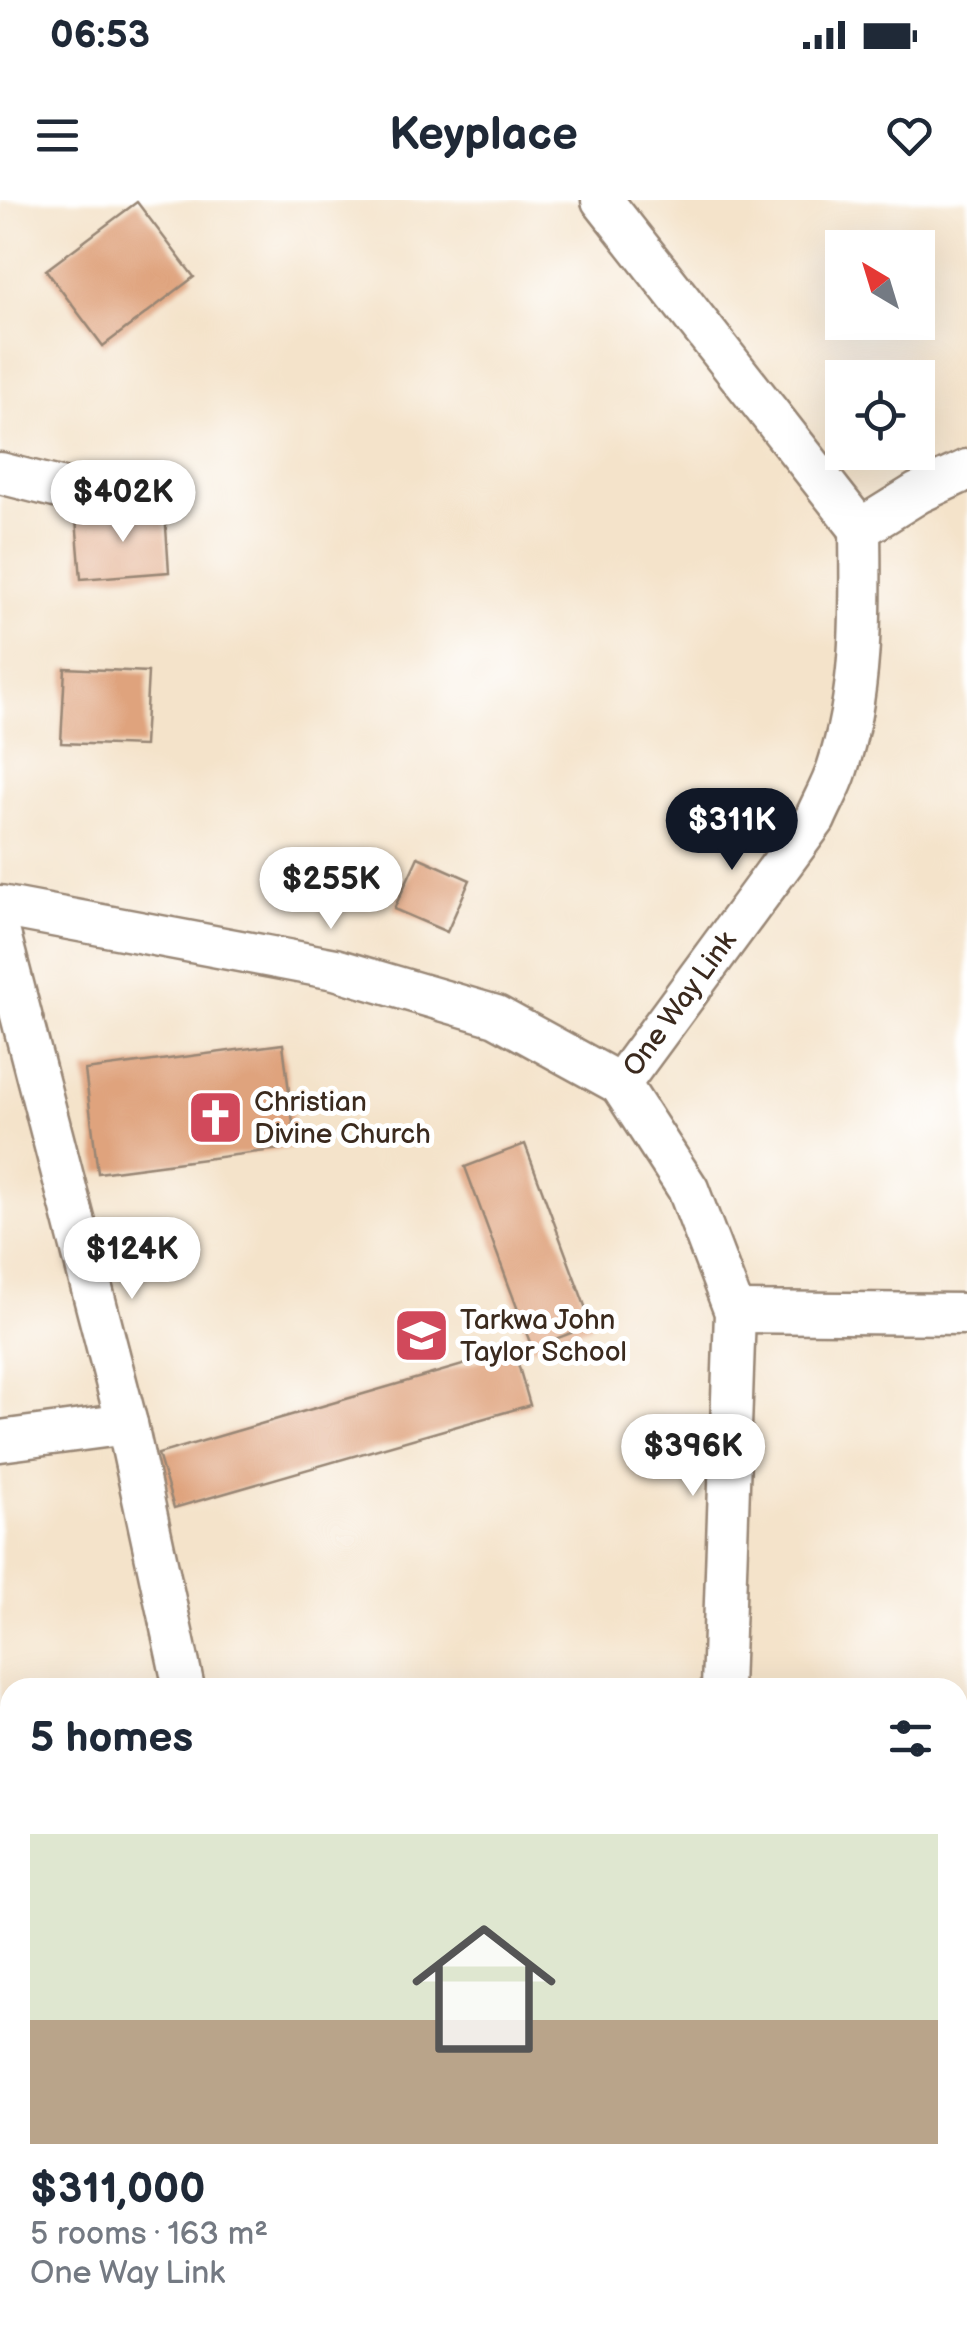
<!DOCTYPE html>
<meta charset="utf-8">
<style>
:root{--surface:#fff;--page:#f2f2f3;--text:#1f2937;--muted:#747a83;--line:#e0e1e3;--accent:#111827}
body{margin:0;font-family:"Balsamiq Sans",sans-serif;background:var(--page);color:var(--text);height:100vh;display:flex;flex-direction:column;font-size:38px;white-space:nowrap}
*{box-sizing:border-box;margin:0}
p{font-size:32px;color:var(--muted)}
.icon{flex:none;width:55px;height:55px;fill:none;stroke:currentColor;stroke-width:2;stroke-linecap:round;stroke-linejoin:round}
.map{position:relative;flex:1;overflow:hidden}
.side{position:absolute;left:0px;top:1478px;width:968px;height:672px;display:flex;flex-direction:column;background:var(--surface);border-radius:30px 30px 0 0;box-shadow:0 10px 40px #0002}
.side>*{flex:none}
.needle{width:65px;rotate:322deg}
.buttons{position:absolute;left:825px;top:30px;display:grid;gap:20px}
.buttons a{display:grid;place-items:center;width:110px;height:110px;border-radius:0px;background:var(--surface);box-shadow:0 10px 40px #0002;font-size:50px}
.price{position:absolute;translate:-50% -85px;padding:0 22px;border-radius:35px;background:#fff;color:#222;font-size:32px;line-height:65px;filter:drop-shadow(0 2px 5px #0008)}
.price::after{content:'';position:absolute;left:50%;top:60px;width:30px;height:22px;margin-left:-15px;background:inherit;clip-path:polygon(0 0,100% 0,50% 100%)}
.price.active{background:var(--accent);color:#fff}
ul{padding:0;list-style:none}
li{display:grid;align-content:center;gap:20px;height:530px;padding:0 30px}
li+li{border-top:2px solid var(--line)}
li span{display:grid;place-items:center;height:310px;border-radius:0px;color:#555}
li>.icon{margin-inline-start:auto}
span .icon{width:180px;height:180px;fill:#fffc;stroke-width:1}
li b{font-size:42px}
h2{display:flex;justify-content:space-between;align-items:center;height:120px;padding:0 30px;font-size:42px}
.status{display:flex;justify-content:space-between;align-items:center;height:70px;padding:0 50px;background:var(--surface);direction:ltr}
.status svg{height:28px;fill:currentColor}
header{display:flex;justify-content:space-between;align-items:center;height:130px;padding:0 30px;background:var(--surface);font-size:45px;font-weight:700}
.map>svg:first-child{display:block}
.building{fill:#dfa37d}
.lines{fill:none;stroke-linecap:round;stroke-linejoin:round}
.minor-casing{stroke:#988674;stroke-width:45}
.minor{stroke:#fff;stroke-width:40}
.labels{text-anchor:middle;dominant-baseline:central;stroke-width:10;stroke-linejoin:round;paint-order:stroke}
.street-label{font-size:28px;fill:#3b2a1e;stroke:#fff}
.poi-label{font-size:28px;fill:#3b2a1e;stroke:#fff;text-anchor:start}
</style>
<div class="status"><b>06:53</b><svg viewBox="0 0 49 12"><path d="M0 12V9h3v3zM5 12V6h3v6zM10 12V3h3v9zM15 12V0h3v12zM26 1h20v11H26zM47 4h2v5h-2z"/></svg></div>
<header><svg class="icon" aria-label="menu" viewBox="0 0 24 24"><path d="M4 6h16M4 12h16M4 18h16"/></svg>Keyplace<svg class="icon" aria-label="heart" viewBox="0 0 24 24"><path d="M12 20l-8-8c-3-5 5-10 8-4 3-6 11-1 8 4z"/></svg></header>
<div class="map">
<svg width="967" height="2148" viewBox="0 0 967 2148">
<rect width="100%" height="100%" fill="#fff"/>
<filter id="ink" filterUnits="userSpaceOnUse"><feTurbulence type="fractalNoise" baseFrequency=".01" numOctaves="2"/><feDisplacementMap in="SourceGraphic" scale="20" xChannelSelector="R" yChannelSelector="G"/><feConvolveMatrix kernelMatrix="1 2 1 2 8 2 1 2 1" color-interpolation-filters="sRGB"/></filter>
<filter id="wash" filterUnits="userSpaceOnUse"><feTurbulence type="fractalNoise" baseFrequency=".0048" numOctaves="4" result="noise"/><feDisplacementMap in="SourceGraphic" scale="40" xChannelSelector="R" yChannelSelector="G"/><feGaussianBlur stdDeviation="2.25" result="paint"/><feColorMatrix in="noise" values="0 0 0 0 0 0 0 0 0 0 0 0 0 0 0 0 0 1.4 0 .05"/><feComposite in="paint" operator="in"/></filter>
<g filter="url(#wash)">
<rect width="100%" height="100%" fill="#f4e3ca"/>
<g id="blocks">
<g class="building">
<polygon points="137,2 194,77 103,146 46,70"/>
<polygon points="165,312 169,372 81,379 76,319"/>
<polygon points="65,468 148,472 144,546 61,543"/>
<polygon points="418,657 470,680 447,732 394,709"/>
<polygon points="283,844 296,947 98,973 85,870"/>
<polygon points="525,944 592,1125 532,1148 465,967"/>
<polygon points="514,1150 530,1205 174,1308 158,1254"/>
<polygon points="0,2092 10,2097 10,2140 51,2140 69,2148 0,2148"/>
<polygon points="234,2140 293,2140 299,2146 242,2148"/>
<polygon points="703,2140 748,2140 750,2148 705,2148"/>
<polygon points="832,2140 896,2140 899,2148 835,2148"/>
</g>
</g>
</g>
<g filter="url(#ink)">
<use href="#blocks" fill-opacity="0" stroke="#988674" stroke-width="2.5"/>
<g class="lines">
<defs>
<g id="minor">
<polyline points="602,0 860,329"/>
<polyline points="0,273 71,291"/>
<polyline points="0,706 335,769 496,816 620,884"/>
<polyline points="0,734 127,1224 184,1488"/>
<polyline points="735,1112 967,1114"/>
<polyline points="0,1241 127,1224"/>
<path d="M722 1488 735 1112 688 989 620 884 815 619C822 602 832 586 837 569 863 491 861 409 860 329L918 293 967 270"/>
<polyline points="0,1537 10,1535"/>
<polyline points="958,1727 967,1735"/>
<polyline points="0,1856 10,1853"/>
<polyline points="0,1930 10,1932"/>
<polyline points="341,2140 344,2148"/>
<polyline points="559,2140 562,2148"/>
<polyline points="788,2140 790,2148"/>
</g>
</defs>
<use href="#minor" class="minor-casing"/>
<use href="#minor" class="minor"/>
</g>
</g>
<defs>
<symbol id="church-square" viewBox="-11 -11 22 22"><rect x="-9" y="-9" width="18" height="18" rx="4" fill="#d1495b" stroke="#fff"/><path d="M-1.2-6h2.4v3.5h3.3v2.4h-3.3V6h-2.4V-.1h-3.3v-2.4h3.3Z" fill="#fff"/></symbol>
<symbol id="school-square" viewBox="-11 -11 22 22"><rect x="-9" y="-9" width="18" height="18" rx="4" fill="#d1495b" stroke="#fff"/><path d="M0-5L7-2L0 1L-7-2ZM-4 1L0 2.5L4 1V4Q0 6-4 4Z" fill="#fff"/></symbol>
</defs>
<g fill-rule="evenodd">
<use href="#church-square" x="184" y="886" width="63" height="63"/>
<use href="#school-square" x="390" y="1104" width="63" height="63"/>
</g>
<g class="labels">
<g class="street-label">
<text transform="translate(680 804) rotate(-54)">One Way Link</text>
</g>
<g class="poi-label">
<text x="254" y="902">Christian<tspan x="254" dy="32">Divine Church</tspan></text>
<text x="460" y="1120">Tarkwa John<tspan x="460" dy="32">Taylor School</tspan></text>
</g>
</g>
</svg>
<div class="buttons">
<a><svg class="needle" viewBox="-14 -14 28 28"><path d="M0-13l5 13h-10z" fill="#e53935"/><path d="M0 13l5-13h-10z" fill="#747a83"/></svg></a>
<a><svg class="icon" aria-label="locate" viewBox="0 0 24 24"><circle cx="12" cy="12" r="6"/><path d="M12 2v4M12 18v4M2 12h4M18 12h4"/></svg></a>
</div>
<b class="price" style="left:123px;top:345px">$402K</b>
<b class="price active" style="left:732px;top:673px">$311K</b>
<b class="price" style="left:331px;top:732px">$255K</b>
<b class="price" style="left:132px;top:1102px">$124K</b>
<b class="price" style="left:693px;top:1299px">$396K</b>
<section class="side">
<h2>5 homes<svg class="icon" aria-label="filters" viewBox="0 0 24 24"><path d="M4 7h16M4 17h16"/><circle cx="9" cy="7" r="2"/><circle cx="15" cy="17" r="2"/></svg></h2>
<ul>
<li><span style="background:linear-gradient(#dfe7d0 60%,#b9a48a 0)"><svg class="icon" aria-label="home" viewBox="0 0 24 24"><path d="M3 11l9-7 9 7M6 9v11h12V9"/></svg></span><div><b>$311,000</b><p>5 rooms · 163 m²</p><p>One Way Link</p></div></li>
</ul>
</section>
</div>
